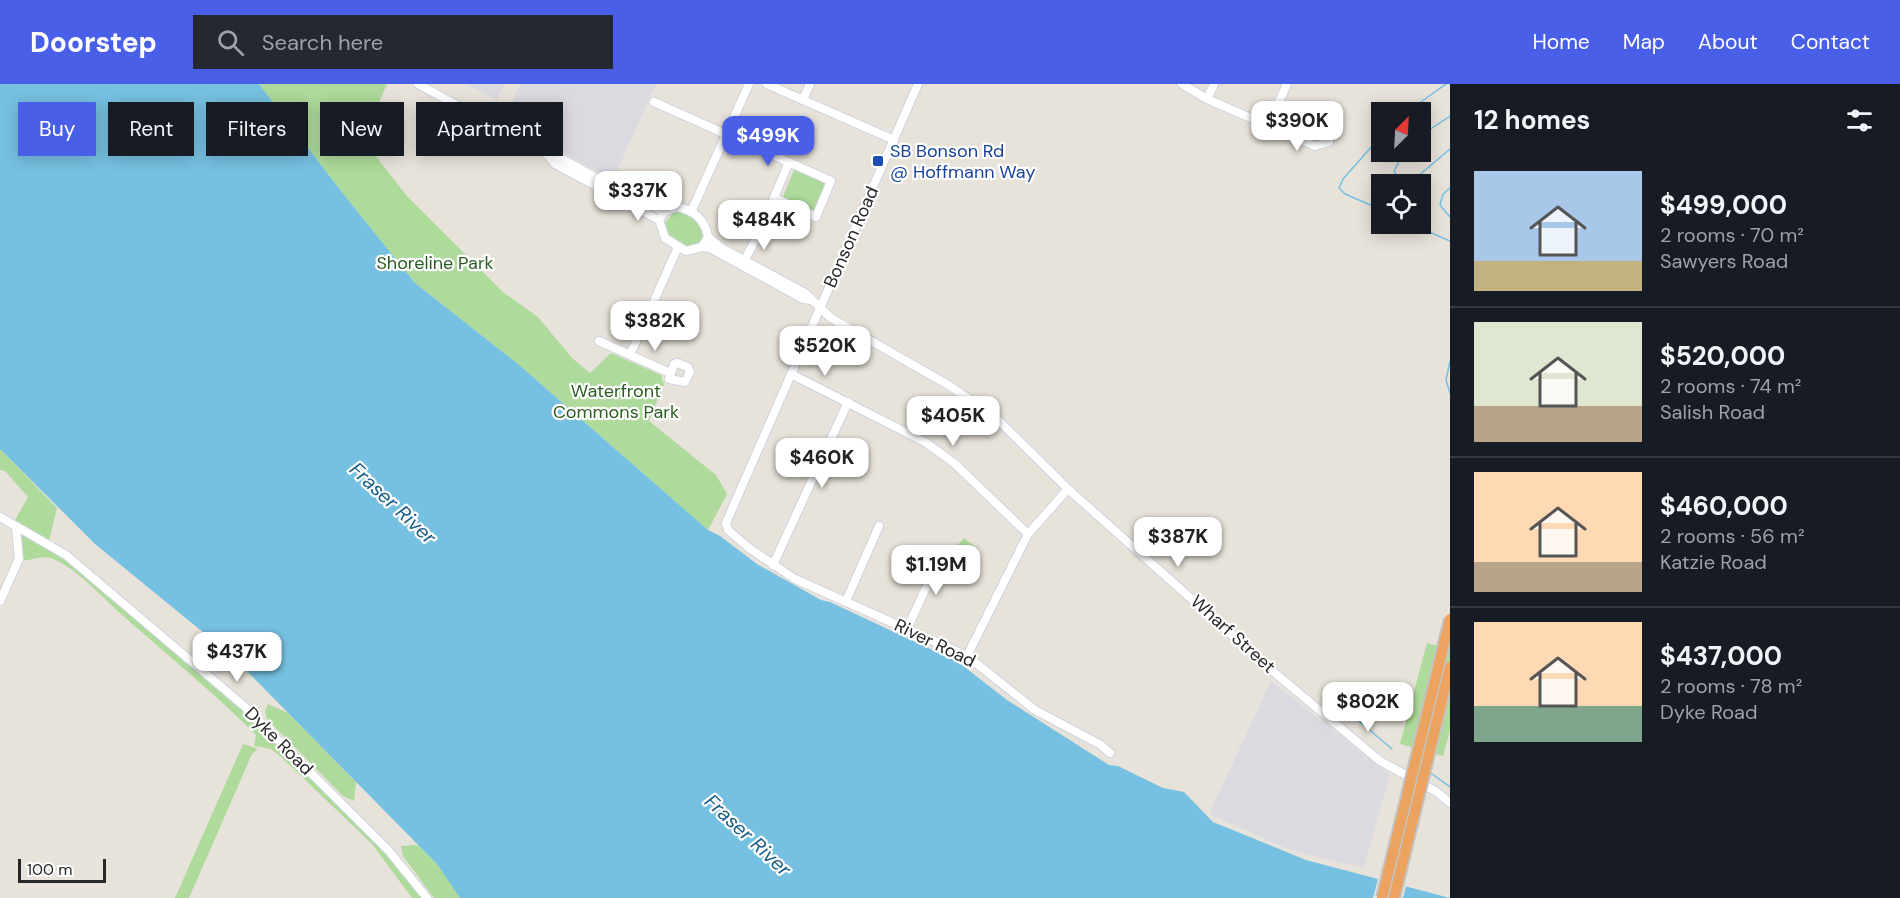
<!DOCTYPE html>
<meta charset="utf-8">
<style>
:root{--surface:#171b24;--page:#242831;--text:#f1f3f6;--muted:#9ea1a6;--line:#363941;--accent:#495fe7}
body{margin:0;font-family:"DM Sans",sans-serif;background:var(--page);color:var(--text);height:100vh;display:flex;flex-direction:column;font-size:22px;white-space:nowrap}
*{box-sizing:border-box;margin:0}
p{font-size:20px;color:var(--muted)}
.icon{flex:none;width:33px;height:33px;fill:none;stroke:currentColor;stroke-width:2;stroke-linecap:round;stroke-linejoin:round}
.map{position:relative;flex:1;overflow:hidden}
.sheet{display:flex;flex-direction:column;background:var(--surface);width:450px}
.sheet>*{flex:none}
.hud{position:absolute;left:18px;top:18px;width:570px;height:54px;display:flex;gap:12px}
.needle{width:39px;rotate:24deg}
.fabs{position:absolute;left:1371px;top:18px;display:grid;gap:12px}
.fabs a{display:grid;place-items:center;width:60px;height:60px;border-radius:0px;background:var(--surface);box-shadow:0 3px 15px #0003;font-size:30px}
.scale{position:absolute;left:18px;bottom:15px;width:88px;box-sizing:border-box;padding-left:6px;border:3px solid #272727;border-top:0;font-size:16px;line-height:21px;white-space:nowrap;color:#272727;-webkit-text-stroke:4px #fff;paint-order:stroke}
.price{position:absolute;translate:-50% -51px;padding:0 14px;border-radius:12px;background:#fff;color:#222;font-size:20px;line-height:39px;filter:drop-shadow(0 2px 3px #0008)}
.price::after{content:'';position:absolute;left:50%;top:36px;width:18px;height:14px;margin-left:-9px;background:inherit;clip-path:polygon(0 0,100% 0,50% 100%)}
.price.on{background:var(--accent);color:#fff}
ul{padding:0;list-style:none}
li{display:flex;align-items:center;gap:18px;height:150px;padding:0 24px}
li+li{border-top:2px solid var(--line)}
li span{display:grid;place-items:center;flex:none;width:168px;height:120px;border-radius:0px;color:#555}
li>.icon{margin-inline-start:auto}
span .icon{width:72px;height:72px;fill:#fffc;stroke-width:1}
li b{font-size:26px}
h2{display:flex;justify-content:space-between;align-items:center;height:72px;padding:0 24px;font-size:26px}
.chip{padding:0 21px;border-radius:0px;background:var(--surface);box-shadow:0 3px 15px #0003;font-size:21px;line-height:54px}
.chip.on{background:var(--accent);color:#fff}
header{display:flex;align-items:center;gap:36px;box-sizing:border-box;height:84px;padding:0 30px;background:var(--accent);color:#fff}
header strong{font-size:28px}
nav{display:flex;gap:33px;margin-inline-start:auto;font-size:21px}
.search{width:420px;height:54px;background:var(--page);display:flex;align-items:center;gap:15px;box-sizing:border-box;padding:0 21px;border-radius:0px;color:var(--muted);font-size:22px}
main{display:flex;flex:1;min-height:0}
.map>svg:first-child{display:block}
.industrial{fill:#dcdae1}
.green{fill:#aeda9b}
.water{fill:#76c0e1}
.pier{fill:#e8e3da}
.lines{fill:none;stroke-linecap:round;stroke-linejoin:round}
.stream{stroke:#76c0e1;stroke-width:1.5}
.minor-casing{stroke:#cfd2df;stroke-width:10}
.minor{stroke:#fff;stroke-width:8}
.highway-bridge-casing{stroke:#c3c3c3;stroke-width:14;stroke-linecap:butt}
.highway-bridge{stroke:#eda360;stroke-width:10}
.transit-dot{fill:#1a4fb4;stroke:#fff;stroke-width:2}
.labels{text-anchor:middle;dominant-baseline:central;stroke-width:4.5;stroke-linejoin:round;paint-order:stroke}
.transit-label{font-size:18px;fill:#164399;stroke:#fff;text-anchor:start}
.street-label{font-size:18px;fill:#272727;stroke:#fff}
.park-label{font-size:18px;fill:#2a5c20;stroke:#fff}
.water-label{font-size:20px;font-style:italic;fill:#1a5e88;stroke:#fff}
</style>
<header>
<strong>Doorstep</strong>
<div class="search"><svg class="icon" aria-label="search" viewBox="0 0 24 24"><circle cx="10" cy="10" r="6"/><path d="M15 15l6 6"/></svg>Search here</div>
<nav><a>Home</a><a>Map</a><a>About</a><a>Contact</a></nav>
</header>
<main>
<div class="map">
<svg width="1450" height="814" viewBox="0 0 1450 814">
<rect width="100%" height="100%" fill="#e8e3da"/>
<g class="industrial">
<polygon points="466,0 504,0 497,16"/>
<polygon points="520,0 656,0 613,96 504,36"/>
<polygon points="1271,597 1390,691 1364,783 1323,775 1283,763 1209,730"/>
</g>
<g class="green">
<polygon points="259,0 387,0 363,56 407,112 503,208 538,233 572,274 590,289 611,269 661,291 664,300 649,337 716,391 727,410 708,446 518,280 415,199 341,107"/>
<polygon points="795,84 828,98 815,128 782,115"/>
<path d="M675 127C689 127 699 136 704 149 697 170 677 164 666 149L664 140Z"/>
<polygon points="0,365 57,424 49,457 14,438 28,413 5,387 0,386"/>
<path d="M23 449 69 476 231 613 371 751 424 814H412L372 760 279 671 271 665 254 662 256 651C213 608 166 570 121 530 103 514 75 483 53 475 39 470 32 478 22 476L20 450Z"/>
<polygon points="964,454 978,465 972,479 953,471 953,466"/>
<polygon points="1427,559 1450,565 1450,646 1443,672 1400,660"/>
<polygon points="268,620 288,629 356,698 354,717 343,712 267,635 265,627"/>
<polygon points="243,660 258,665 252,670 189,814 175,814"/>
<polygon points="418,761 437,780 461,814 434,814 403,772 401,762"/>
</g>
<polygon class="water" points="0,0 259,0 341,107 415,199 518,280 708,446 720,452 757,480 821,516 830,518 958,578 1007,616 1109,681 1118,682 1163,704 1184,708 1213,738 1306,776 1450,814 460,814 437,780 231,571 95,460 0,365"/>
<polygon class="pier" points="1379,791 1407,799 1403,814 1373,814"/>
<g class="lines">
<g class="stream">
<polyline points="1407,28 1446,0"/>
<polyline points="1382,51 1343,95 1339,104 1345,110 1382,126"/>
<polyline points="1420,52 1450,32"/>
<polyline points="1404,68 1394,87 1400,97 1417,93 1450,65"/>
<polyline points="1450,104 1443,110 1440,121 1450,133"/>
<polyline points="1411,140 1450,157"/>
<polyline points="1450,277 1446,296 1450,309"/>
<polyline points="1353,632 1392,665"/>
<polyline points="1428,687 1450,703"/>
</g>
<defs>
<g id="minor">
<polyline points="418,0 548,71 559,73 631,113 664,128"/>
<polyline points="767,0 894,56"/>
<polyline points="918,0 726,439 728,446 749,464 795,495 967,572 1035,626 1101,661 1110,669"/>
<polyline points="1182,0 1207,15 1315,62 1329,58"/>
<polyline points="1207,15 1214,0"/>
<polyline points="803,16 810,0"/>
<polyline points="654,18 831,97 816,133 774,114"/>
<polyline points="1268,42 1287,0"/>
<polyline points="548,71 555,80 659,136"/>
<path d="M677 123C694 126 705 136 708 153L702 163 686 167 665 154 659 136 664 128Z"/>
<polyline points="691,128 749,0"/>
<polyline points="708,153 722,164 805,209 831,234 950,302 995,333 1068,405 1269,584 1380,677 1437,708 1450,719"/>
<polyline points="702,163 710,164 803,215 810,216"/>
<polyline points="742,181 760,147 789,78"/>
<polyline points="599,257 670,289"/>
<polyline points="630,271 678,163"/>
<polygon points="677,279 688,283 690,288 685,298 669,295 674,280"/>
<polyline points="791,290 925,358 954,379 1028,450"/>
<polyline points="0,433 66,471 244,622 389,767 427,814"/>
<polyline points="773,481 848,318"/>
<polyline points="0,517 19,475 16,444"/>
<polyline points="846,517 879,442"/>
<polyline points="907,545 942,469"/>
<polyline points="967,572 1028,450 1068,405"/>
</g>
</defs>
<use href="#minor" class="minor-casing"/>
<use href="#minor" class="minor"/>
<defs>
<g id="highway-bridge">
<polyline points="1382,814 1450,535"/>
<polyline points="1394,814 1450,583"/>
</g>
</defs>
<use href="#highway-bridge" class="highway-bridge-casing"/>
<use href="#highway-bridge" class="highway-bridge"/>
</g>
<rect class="transit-dot" x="872" y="71" width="12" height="12" rx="3"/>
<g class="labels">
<g class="transit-label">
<text x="890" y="67">SB Bonson Rd<tspan x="890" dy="21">@ Hoffmann Way</tspan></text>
</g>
<g class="street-label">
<text transform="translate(851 153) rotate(-66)">Bonson Road</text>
<text transform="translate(1233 550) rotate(42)">Wharf Street</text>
<text transform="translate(935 559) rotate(26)">River Road</text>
<text transform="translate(279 657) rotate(45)">Dyke Road</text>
</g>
<g class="park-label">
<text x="435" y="179">Shoreline Park</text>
<text x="616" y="307">Waterfront<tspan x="616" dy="21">Commons Park</tspan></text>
</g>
<g class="water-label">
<text transform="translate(393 419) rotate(43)">Fraser River</text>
<text transform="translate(748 751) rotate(43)">Fraser River</text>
</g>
</g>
</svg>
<div class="fabs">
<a><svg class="needle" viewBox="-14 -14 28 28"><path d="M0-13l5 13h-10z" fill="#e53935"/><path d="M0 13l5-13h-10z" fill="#9ea1a6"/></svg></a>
<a><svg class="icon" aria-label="locate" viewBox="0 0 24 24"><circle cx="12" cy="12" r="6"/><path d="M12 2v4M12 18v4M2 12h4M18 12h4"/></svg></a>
</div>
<div class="scale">100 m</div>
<b class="price" style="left:1297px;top:68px">$390K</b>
<b class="price on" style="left:768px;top:83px">$499K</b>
<b class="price" style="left:638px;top:138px">$337K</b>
<b class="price" style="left:764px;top:167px">$484K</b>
<b class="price" style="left:655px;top:268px">$382K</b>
<b class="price" style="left:825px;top:293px">$520K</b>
<b class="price" style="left:953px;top:363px">$405K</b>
<b class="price" style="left:822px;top:405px">$460K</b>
<b class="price" style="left:1178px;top:484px">$387K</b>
<b class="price" style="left:936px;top:512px">$1.19M</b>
<b class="price" style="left:237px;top:599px">$437K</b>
<b class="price" style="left:1368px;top:649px">$802K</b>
<div class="hud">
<a class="chip on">Buy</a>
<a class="chip">Rent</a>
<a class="chip">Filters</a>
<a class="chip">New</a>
<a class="chip">Apartment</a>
</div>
</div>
<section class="sheet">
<h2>12 homes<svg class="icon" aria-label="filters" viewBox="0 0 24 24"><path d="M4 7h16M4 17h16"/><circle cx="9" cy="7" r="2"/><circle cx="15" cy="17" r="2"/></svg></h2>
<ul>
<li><span style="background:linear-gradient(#a9c7e8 75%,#c2b280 0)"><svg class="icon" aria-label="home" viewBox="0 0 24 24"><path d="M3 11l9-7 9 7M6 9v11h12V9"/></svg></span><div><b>$499,000</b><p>2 rooms · 70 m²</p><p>Sawyers Road</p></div></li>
<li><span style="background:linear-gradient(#dfe7d0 70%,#b9a48a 0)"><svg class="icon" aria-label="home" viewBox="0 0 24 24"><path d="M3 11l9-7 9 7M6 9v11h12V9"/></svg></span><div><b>$520,000</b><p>2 rooms · 74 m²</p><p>Salish Road</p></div></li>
<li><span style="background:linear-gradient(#ffd9b3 75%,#b9a48a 0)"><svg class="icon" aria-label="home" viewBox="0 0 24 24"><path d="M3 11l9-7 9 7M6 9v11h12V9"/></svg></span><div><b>$460,000</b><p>2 rooms · 56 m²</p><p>Katzie Road</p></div></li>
<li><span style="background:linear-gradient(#ffd9b3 70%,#7fa58c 0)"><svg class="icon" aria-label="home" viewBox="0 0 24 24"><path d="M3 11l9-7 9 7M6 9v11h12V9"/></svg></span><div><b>$437,000</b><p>2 rooms · 78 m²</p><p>Dyke Road</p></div></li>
</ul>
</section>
</main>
